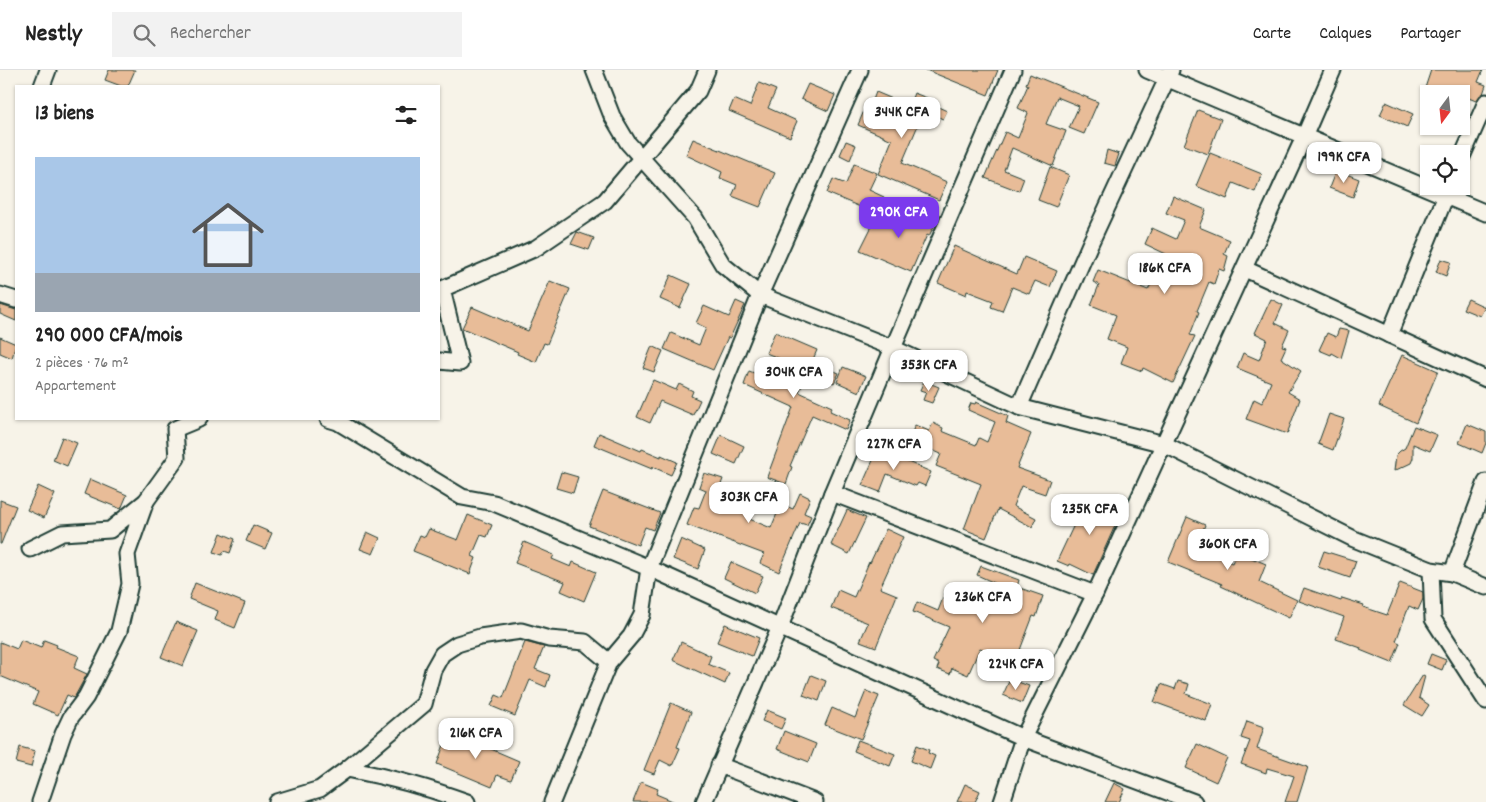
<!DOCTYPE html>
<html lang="fr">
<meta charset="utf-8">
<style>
:root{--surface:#fff;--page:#f2f2f2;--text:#222;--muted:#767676;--line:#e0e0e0;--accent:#7c3aed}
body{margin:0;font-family:Dekko,sans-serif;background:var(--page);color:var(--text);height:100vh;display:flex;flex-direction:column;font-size:19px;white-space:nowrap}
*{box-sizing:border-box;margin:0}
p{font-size:16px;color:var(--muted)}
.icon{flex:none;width:28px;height:28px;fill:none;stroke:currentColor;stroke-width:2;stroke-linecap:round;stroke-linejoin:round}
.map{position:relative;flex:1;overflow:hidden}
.details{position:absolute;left:15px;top:15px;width:425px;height:335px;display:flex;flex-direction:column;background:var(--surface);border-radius:0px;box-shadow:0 1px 4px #0004}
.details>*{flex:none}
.needle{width:32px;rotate:195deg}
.buttons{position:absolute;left:1420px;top:15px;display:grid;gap:10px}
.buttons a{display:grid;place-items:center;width:50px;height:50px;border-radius:0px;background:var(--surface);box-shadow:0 1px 4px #0004;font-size:25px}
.price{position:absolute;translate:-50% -42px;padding:0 11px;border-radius:10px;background:#fff;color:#222;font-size:16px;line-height:32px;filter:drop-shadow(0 1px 2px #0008)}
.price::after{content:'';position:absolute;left:50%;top:30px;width:15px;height:11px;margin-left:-8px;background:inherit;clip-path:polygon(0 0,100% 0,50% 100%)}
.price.active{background:var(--accent);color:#fff}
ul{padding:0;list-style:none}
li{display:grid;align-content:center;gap:10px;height:265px;padding:0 20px}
li span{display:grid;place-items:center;height:155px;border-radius:0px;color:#555}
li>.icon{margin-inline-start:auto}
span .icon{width:90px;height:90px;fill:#fffc;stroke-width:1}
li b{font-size:21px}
h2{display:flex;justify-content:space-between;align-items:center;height:60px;padding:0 20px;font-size:21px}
header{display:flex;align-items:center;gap:30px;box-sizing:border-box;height:70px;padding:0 25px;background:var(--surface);border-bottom:1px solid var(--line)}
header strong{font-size:24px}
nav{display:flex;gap:28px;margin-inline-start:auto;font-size:18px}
.search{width:350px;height:45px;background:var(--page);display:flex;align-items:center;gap:12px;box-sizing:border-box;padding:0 18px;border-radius:0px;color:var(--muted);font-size:19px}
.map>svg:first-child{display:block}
.building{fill:#e8bc98;stroke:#1f3d34}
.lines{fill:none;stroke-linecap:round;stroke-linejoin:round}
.minor-casing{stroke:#1f3d34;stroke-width:19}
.minor{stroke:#f7f3e8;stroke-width:15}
</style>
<header>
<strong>Nestly</strong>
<div class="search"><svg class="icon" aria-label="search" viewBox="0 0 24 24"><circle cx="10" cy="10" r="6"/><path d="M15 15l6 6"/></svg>Rechercher</div>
<nav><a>Carte</a><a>Calques</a><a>Partager</a></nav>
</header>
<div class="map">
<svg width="1486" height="732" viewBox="0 0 1486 732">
<rect width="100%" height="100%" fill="#f7f3e8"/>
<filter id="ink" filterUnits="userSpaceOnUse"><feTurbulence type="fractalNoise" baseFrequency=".02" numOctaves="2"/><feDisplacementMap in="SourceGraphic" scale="10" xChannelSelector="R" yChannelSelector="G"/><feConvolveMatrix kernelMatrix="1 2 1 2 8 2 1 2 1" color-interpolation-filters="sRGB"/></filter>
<g filter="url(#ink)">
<g class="building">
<polygon points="109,0 135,0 128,16 121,16 105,10"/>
<polygon points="926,0 998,0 988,25"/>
<polygon points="1431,0 1483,0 1478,12 1486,15 1483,24 1476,31 1444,18 1442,24 1423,24"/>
<polygon points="1030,4 1098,32 1084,64 1069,58 1079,36 1057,27 1046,54 1066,61 1053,96 1012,78 1004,100 1024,108 1019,121 985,108 1005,62 1018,68 1028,43 1018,38 1028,15 1026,14"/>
<polygon points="759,13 776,20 768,38 797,51 790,67 729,41 734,29 750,36"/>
<polygon points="808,14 835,25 828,41 801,29"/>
<polygon points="876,22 909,36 914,23 927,28 925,31 947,41 943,49 924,41 902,93 947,112 939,130 878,104 892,70 858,55 866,36 870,38"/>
<polygon points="1386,32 1413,44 1407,57 1380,45"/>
<polygon points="1198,40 1221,49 1208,84 1184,75"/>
<polygon points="693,69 775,103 760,137 732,126 737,115 720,108 722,102 686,85"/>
<polygon points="846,71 856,75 850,90 840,85"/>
<polygon points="1107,80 1119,84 1115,96 1104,93"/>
<polygon points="1210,83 1262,104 1255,122 1233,113 1227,129 1196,116"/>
<polygon points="854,94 877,103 869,120 884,127 877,144 827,123 833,109 846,114"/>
<polygon points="1050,97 1069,105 1056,137 1038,130"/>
<polygon points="1336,100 1359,109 1353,127 1329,118"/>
<polygon points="1173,126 1206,140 1199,157 1230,170 1224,184 1228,186 1224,201 1219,199 1214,214 1209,212 1197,241 1199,242 1190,265 1195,266 1173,313 1143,298 1142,301 1121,293 1127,277 1107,269 1116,245 1091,235 1099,215 1093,212 1098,200 1148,220 1166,184 1145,174 1152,158 1176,169 1184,150 1166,143"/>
<polygon points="908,138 937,150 929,166 927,165 911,202 860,180 877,146 900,156"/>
<polygon points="577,162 594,168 589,180 571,174"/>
<polygon points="954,176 1017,204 1024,187 1057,201 1050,217 1035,211 1029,224 1012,217 1002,241 991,237 993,231 967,221 966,225 938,213"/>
<polygon points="1441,189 1451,192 1446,206 1436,202"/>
<polygon points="671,205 691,214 680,238 660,229"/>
<polygon points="550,211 570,219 547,274 544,273 536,292 517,284 518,282 462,258 472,237 528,261"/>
<polygon points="1271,229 1283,235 1275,253 1289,260 1282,276 1286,277 1281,288 1301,301 1288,322 1300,329 1287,364 1246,349 1254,329 1262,333 1271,312 1237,298 1243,283 1259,290 1267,269 1255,263"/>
<polygon points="1468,229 1485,237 1480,246 1463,239"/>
<polygon points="736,231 745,235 730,268 728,267 713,300 664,279 671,263 699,275 706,258 696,253 704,236 729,247"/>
<polygon points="0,235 16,240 16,251 0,244"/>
<polygon points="1339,259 1349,261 1341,288 1332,283 1331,285 1319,280 1327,263 1336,267"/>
<polygon points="775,262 817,280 812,292 839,303 834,313 808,302 799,322 832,337 830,341 850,350 846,360 812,345 790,396 792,397 786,414 767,407 793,337 744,315 749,301 757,304 758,302 784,314 793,294 766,283"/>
<polygon points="0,267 16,274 12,288 0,283"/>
<polygon points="652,276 663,281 654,302 643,298"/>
<polygon points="1402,285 1438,301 1416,353 1379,336"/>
<polygon points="843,297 866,306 859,322 837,312"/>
<polygon points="653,310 676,320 679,314 693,321 691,326 700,330 693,345 660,331 650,353 637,347"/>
<polygon points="924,311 939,317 932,333 923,330 926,322 920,320"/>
<polygon points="976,332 1008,346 1006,353 1031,364 1017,398 1050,410 1045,424 1021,416 1013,436 1036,448 1032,457 998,439 986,468 964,459 981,414 936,396 941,384 909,370 915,355 929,361 933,353 943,358 942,361 976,375 979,368 987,372 995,352 968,340 971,333 975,334"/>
<polygon points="1329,344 1344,349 1333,380 1318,374"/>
<polygon points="1467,354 1486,362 1486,373 1482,383 1459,373"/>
<polygon points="1414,356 1437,365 1430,381 1413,374 1413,388 1411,393 1394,401 1396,385 1400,381 1405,378"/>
<polygon points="599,363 641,381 642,379 661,387 661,385 677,392 671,405 653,397 652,399 594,375"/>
<polygon points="721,365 744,376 736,394 713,384"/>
<polygon points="62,367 77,373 67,396 53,390"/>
<polygon points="878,379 931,402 925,416 918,413 916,416 887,404 880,422 862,415"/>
<polygon points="561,402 578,407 573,423 556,418"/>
<polygon points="704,403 723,409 716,428 750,442 747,448 771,458 781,434 793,439 800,423 810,428 804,443 811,446 807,455 800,453 779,502 760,493 764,484 687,455 694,437 699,438 706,420 699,417"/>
<polygon points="90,409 127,425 121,439 84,424"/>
<polygon points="38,416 55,424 44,448 27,440"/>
<polygon points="603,421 660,443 653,460 645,457 638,475 589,456"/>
<polygon points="1087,427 1122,440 1093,505 1070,494 1069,496 1057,491"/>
<polygon points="0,430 16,436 1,474 0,474"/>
<polygon points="847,440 866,448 849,484 831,475"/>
<polygon points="468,445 492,455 487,467 481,465 472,486 476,488 470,504 413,481 420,465 425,467 429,459 458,470"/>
<polygon points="1187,447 1205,455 1196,477 1232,493 1237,482 1266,494 1259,512 1297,530 1289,548 1221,516 1222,514 1168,492"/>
<polygon points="253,455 272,463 265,479 246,471"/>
<polygon points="886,459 903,467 880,518 897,525 876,577 860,571 868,553 831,538 838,520 854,527 869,492 870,493"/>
<polygon points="367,462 380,468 373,484 360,479"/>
<polygon points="221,463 235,469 230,483 224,481 222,485 214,482"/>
<polygon points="681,469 705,480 698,499 673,489"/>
<polygon points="524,472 554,485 552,489 571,497 573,492 596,502 584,531 561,521 565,512 515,493"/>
<polygon points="1324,481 1356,491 1350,508 1318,497"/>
<polygon points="731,492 763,506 755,523 724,508"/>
<polygon points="981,496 1019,510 1017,517 1043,526 1036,547 1033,546 1015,593 980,578 968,605 952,598 950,604 937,599 939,594 933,591 949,557 913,542 917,532 938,541 946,520 961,526 959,530 982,539 984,535 990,538 999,515 977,505"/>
<polygon points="195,513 245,533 235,558 215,550 218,541 189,529"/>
<polygon points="1400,513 1423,522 1423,529 1418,540 1409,536 1396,571 1400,573 1392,593 1360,580 1361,578 1336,569 1344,547 1299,531 1304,518 1341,531 1342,528 1364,535 1363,537 1387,545"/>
<polygon points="176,552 198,561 183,596 161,587"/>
<polygon points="725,554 759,568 752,586 717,572"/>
<polygon points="21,570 41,578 44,570 57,575 56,577 79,586 74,598 87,604 74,628 67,625 58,645 33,634 38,622 0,606 0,572 17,579"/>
<polygon points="525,572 544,577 535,599 550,605 546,617 530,610 515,646 491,636 496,625 503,628"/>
<polygon points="681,572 711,586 708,594 729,603 725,614 673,590"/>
<polygon points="1431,584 1446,590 1442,600 1427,594"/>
<polygon points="811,605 826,611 819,631 803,625"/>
<polygon points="1423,605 1425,606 1419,628 1429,635 1422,646 1404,635"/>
<polygon points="1010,609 1029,616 1022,633 1003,625"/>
<polygon points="1178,611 1189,614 1186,624 1212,634 1206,651 1154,632 1161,614 1175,619"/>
<polygon points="866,621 879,626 861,669 825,655 832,638 855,648"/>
<polygon points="671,633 691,642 677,677 680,678 672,696 660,690 654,704 644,700"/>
<polygon points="767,640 786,648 781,659 762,651"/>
<polygon points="1247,651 1264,657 1257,679 1308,697 1297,732 1285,732 1294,706 1267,698 1266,703 1241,694 1250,671 1241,668"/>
<polygon points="449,661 519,691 511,710 497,705 492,717 437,694"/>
<polygon points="784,661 816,674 809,692 777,679"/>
<polygon points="858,670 895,684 890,696 854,681"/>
<polygon points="1197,674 1227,688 1216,712 1186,698"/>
<polygon points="917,675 929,680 928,683 935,686 930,699 911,691"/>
<polygon points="20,677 35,681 31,697 16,693"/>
<polygon points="641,712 658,719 656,724 675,732 633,732"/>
<polygon points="1114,713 1125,719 1119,732 1105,732"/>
<polygon points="965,714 980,721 975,732 957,732"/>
</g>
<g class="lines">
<defs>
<g id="minor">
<polyline points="594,0 612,46 628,73 695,148 723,195 760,225 893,278 1019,337 1164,374 1354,469 1431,500 1452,503 1486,517"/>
<polyline points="1147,0 1486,143"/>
<polyline points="42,16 48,0"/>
<polyline points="1461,89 1486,32"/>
<polyline points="1245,199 1486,309"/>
<polyline points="0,225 16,230"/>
<polyline points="1389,265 1449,118"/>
<polyline points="439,291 460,293 442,219 536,178 605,131 698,21 707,0"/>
<polyline points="1019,337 1090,174 1171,0"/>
<polyline points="328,349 338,352 462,427 494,433 649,498 1023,668 1194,732"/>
<polyline points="832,423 1095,524"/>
<polyline points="30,479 62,463 110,460 146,431 177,388 175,359 199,349"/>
<polyline points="1431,500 1433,549 1486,631"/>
<polyline points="1452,503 1486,412"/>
<polyline points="719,695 815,732"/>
<polyline points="347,699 424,634 433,600 442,584 457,574 480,567 521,561 549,569 585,572 609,592"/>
<polyline points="40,732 63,664 71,647 86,627 119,561 130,514 127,484 146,431"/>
<path d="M277 732 320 719 347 699C388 707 427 717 467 732"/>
<polyline points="552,732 609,592 631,566 642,545 649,498 760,225 860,0"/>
<polyline points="704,732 780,557 832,423 893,278 1013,0"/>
<polyline points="1002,732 1023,668 1095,524 1304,67 1333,0"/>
</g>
</defs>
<use href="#minor" class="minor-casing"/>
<use href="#minor" class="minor"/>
</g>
</g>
</svg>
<div class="buttons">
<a><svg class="needle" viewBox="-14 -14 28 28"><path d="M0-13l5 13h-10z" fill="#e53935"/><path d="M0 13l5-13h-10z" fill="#767676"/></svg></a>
<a><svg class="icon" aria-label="locate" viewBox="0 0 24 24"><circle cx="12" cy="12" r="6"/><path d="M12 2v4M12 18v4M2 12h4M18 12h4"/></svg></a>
</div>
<b class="price" style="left:902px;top:69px">344K CFA</b>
<b class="price" style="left:1344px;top:114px">199K CFA</b>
<b class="price active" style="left:899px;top:169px">290K CFA</b>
<b class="price" style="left:1165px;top:225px">186K CFA</b>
<b class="price" style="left:929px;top:322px">353K CFA</b>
<b class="price" style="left:794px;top:329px">304K CFA</b>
<b class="price" style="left:894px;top:401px">227K CFA</b>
<b class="price" style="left:749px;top:454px">303K CFA</b>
<b class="price" style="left:1090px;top:466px">235K CFA</b>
<b class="price" style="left:1228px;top:501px">360K CFA</b>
<b class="price" style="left:983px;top:554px">236K CFA</b>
<b class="price" style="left:1016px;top:621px">224K CFA</b>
<b class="price" style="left:476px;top:690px">216K CFA</b>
<section class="details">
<h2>13 biens<svg class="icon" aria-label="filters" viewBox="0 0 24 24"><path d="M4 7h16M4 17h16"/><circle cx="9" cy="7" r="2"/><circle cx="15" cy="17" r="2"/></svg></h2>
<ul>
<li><span style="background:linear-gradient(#a9c7e8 75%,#9aa5b1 0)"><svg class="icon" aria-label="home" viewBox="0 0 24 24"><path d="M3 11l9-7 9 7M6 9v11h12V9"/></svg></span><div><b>290 000 CFA/mois</b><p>2 pièces · 76 m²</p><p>Appartement</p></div></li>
</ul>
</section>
</div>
